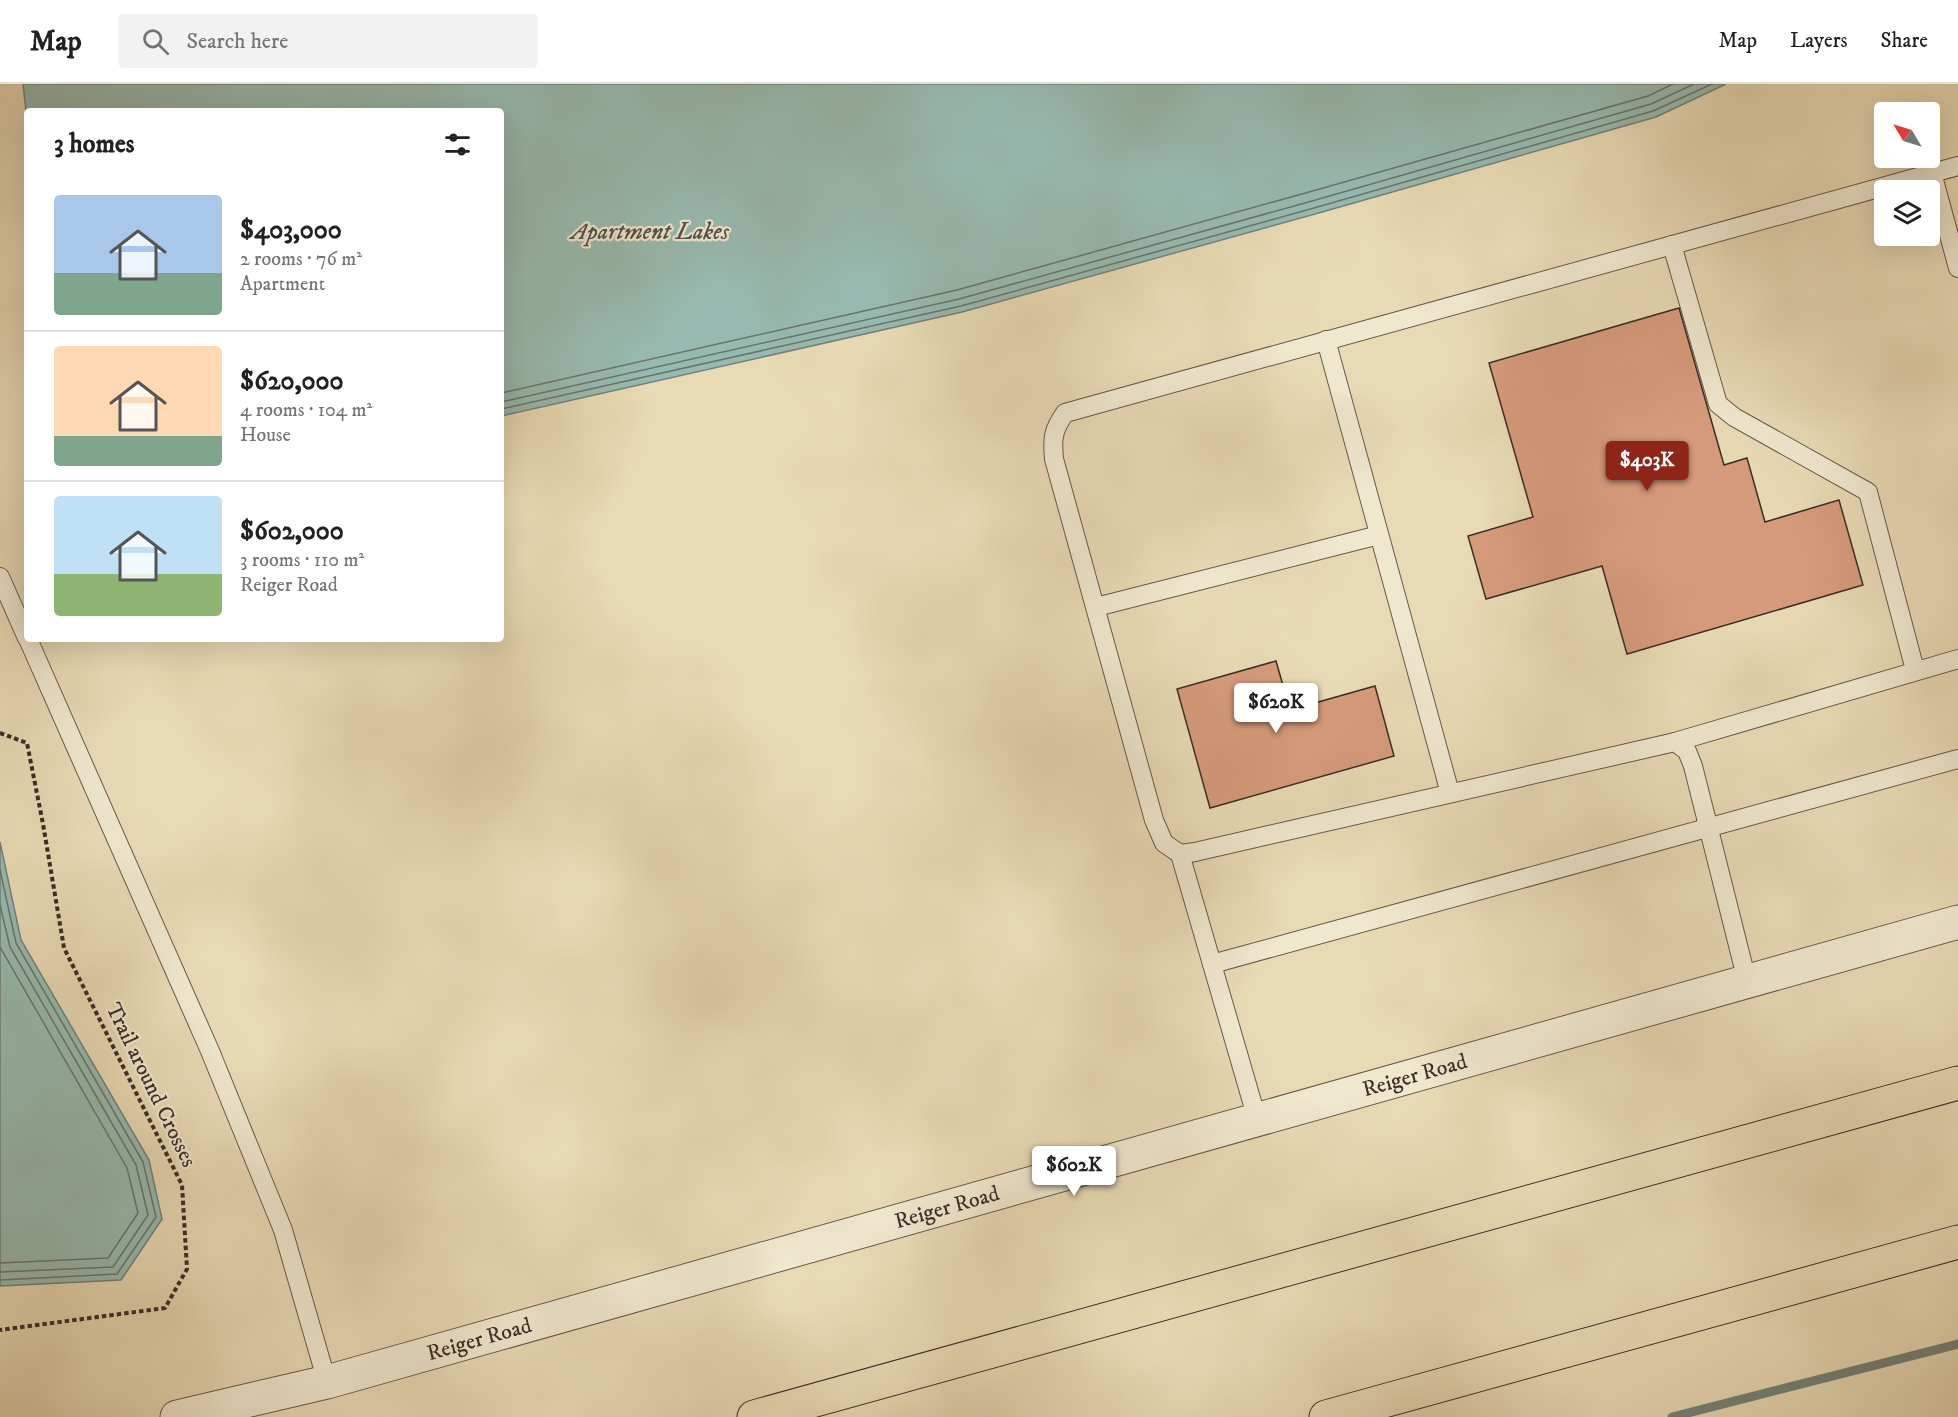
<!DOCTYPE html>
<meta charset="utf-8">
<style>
:root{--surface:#fff;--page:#f2f2f2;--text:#202124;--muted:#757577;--line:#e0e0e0;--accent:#8f2418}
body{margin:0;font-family:"IM FELL DW Pica",serif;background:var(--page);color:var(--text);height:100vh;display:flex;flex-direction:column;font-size:22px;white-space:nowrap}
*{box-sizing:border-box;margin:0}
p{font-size:20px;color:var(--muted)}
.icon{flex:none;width:33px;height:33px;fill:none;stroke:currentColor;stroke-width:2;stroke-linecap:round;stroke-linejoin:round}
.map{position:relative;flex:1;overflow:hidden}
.details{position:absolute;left:24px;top:24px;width:480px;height:534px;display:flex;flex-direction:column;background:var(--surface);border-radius:6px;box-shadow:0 6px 24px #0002}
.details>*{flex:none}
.needle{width:39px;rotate:308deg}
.tools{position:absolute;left:1874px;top:18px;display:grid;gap:12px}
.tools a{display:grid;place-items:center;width:66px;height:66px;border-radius:6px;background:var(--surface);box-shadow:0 6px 24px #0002;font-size:30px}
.price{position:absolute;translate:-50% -51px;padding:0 14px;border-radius:6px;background:#fff;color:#222;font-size:20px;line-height:39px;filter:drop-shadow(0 2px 3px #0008)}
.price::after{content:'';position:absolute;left:50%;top:36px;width:18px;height:14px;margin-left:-9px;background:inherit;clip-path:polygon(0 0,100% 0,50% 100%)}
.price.active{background:var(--accent);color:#fff}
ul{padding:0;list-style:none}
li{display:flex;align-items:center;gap:18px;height:150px;padding:0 30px}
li+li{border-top:2px solid var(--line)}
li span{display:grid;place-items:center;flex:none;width:168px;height:120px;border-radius:6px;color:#555}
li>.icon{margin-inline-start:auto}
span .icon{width:72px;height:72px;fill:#fffc;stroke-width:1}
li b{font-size:26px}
h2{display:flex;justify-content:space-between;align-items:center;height:72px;padding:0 30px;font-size:26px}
header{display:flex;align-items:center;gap:36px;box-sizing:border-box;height:84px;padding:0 30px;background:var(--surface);border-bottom:2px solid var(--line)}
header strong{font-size:28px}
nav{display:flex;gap:33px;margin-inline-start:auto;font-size:21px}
.search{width:420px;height:54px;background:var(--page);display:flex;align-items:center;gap:15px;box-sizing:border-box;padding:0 21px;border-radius:6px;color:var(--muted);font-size:22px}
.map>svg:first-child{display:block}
.water{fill:#97bab0;stroke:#73827a;stroke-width:1.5}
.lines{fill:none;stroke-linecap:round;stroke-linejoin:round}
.shore{stroke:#6a746c;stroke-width:1.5}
.stream{stroke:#73827a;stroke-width:9}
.building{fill:#d69b7b;stroke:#3c2d28;stroke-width:1.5}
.service-casing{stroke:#67584b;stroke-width:20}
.tertiary-casing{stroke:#67584b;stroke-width:35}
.motorway-casing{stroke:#3c2d28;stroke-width:35}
.path{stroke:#3c2d28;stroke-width:4;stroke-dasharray:4.5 3;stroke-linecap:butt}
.service{stroke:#f0e7cf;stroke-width:18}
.tertiary{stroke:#f0e7cf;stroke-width:33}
.motorway{stroke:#e8dab5;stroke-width:33}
.labels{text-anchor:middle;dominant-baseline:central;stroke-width:4.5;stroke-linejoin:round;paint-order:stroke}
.street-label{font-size:22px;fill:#3c2d28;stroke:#f0e7cf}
.water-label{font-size:24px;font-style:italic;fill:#53504a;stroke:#f0e7cf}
</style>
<header>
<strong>Map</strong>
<div class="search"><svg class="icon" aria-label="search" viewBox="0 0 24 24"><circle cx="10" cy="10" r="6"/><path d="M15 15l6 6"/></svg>Search here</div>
<nav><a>Map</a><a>Layers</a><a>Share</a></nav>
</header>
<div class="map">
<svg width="1958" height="1333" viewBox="0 0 1958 1333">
<rect width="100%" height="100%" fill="#e8dab5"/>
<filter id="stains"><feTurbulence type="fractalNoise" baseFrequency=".00333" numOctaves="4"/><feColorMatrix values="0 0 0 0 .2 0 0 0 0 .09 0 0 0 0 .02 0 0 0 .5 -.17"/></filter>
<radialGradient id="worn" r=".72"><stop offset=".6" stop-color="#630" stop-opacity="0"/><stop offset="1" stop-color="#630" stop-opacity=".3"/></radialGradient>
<g class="water">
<polygon points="23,0 1726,0 1656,33 1315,130 962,228 501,332 501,27 27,27 27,36"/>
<polygon points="0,758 21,856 149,1076 162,1135 121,1196 0,1202"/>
</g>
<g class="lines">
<g class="shore">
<polyline points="501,309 957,206 1309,108 1648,12 1673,0"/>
<polyline points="501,318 959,215 1312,117 1651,20 1694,0"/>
<polyline points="501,325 961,222 1314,124 1653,27 1712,0"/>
<polyline points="0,786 16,859 143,1078 156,1133 117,1190 0,1196"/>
<polyline points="0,821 10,863 136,1081 148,1131 113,1183 0,1188"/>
<polyline points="0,863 127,1084 138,1129 108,1174 0,1179"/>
</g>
<polyline class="stream" points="1672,1333 1958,1260"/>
</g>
<g class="building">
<polygon points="1679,224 1724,381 1747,374 1765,438 1839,416 1863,501 1627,570 1602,482 1486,515 1468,452 1533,433 1489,279"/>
<polygon points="1276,577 1290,626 1375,602 1394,672 1210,724 1177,605"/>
</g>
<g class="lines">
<defs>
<g id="service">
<polyline points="1932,89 1958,184"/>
<polyline points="1672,161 1718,320 1734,333 1868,408 1915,586"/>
<polyline points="1326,256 1450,709"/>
<polyline points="0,493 27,554"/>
<polyline points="1096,523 1379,451"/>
<polyline points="28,555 210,967 283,1146 327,1298"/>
<polyline points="1675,658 1958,575"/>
<polyline points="1180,770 1257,1035"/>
<polyline points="1212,880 1958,675"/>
<path d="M1747 897 1693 682 1687 667 1675 658 1195 768 1180 770 1164 759 1154 736 1054 375C1052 354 1053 346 1065 329L1958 82"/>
</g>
<g id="tertiary">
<path id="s1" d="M177 1333 327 1298 1958 838"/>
</g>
<g id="motorway">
<polyline points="754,1333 1958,999"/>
<polyline points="1326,1333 1958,1158"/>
</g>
</defs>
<use href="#service" class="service-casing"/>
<use href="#tertiary" class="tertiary-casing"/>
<use href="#motorway" class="motorway-casing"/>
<polyline class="path" points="0,649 27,659 43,740 64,864 182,1101 187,1185 165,1224 0,1246"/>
<use href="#service" class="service"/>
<use href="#tertiary" class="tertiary"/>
<use href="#motorway" class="motorway"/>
</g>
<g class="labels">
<g class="street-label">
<text stroke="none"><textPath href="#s1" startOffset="1284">Reiger Road</textPath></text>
<text transform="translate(151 1001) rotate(64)">Trail around Crosses</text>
<text stroke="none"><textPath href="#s1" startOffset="798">Reiger Road</textPath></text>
<text stroke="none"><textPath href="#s1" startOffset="312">Reiger Road</textPath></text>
</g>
<g class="water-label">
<text x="650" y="148">Apartment Lakes</text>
</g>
</g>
<rect width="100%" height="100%" filter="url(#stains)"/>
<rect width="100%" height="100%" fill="url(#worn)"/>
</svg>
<div class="tools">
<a><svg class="needle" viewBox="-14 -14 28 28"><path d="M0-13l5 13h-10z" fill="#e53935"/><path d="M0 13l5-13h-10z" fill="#757577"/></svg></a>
<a><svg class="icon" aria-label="layers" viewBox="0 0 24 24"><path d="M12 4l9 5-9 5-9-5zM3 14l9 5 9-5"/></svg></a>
</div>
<b class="price active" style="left:1647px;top:408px">$403K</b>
<b class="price" style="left:1276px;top:650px">$620K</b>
<b class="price" style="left:1074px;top:1113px">$602K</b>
<section class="details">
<h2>3 homes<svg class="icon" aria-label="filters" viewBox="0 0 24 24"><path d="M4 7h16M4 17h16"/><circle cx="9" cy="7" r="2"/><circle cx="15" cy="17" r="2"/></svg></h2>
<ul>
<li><span style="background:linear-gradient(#a9c7e8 65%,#7fa58c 0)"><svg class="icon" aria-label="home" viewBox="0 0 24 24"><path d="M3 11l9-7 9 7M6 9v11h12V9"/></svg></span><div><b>$403,000</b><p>2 rooms · 76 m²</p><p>Apartment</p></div></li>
<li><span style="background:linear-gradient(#ffd9b3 75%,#7fa58c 0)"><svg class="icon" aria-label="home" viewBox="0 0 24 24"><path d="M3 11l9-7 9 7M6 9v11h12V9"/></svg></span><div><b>$620,000</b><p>4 rooms · 104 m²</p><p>House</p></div></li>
<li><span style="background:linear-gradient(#bfe0f5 65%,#8fb573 0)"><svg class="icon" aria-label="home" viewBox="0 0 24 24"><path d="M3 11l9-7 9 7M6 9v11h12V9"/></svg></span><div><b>$602,000</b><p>3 rooms · 110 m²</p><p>Reiger Road</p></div></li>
</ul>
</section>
</div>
